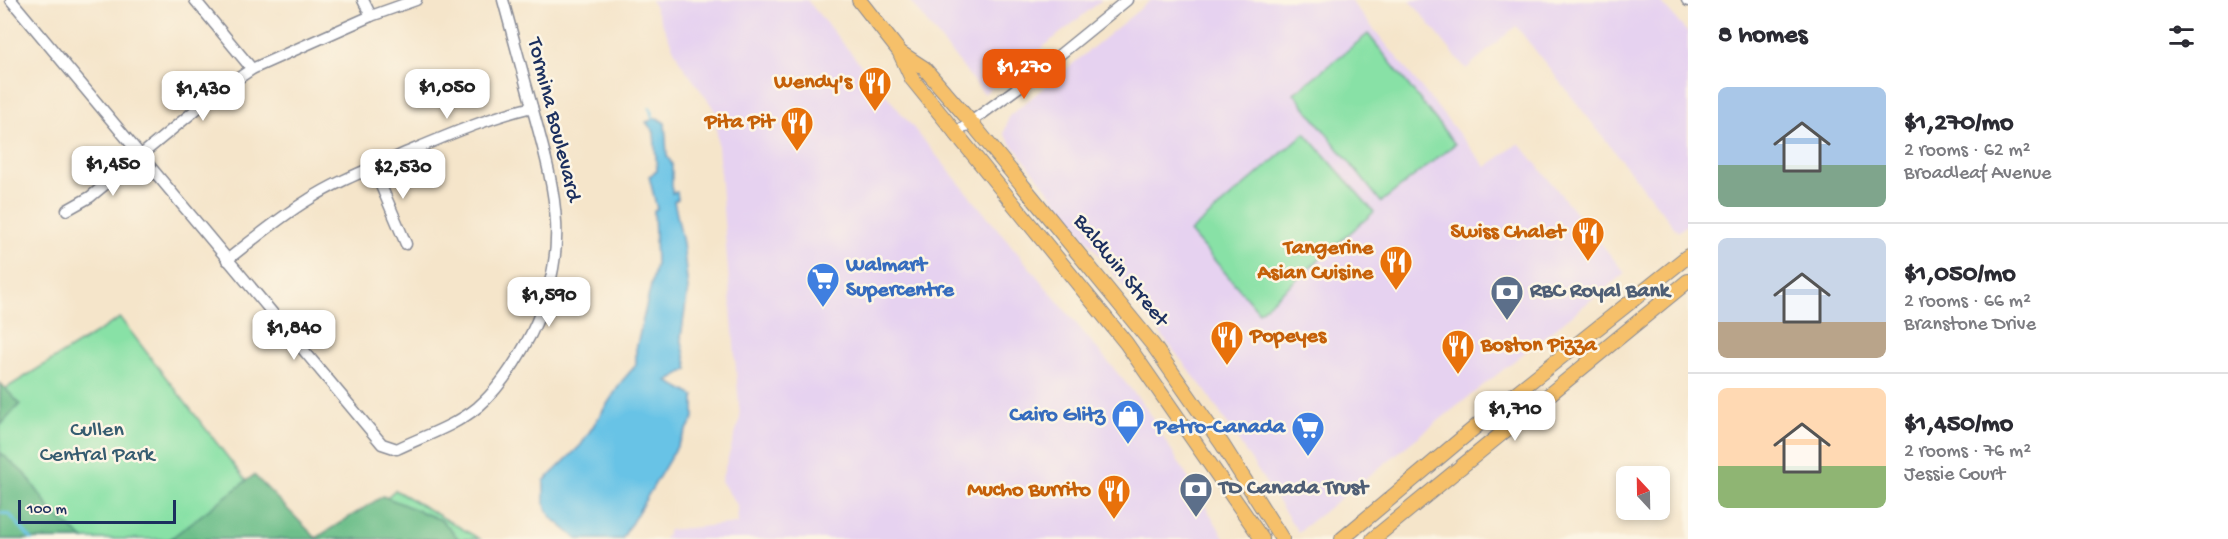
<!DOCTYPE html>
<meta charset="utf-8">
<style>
:root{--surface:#fff;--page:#f7f7f7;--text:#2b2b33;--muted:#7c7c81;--line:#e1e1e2;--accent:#ea580c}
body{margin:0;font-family:"Gochi Hand",sans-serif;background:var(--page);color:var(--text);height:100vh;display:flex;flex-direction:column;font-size:22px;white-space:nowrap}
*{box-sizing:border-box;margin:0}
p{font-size:20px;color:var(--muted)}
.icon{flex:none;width:33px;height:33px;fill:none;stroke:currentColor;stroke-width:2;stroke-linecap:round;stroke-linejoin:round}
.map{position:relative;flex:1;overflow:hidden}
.details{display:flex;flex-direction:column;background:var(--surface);width:540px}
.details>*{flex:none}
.needle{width:39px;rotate:338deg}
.tools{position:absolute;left:1616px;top:466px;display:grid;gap:12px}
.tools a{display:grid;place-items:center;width:54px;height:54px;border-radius:9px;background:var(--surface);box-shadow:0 3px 9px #0003;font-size:30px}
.scale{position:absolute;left:18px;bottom:15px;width:158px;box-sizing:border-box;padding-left:6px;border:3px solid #1b2f5e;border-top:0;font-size:16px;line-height:21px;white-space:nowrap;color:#1b2f5e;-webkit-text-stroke:4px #fcf5e5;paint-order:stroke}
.price{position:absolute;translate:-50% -51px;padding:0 14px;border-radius:12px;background:#fff;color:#222;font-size:20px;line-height:39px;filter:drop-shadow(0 2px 3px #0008)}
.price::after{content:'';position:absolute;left:50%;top:36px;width:18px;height:14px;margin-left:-9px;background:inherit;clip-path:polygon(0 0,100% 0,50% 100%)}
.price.selected{background:var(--accent);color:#fff}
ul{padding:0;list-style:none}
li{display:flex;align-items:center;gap:18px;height:150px;padding:0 30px}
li+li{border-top:2px solid var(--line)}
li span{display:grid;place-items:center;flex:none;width:168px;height:120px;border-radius:9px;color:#555}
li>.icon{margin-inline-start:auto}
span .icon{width:72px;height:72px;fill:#fffc;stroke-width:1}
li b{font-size:26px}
h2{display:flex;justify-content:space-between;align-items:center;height:72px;padding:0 30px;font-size:26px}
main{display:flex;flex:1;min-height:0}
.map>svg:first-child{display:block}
.built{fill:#e6d2f0}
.green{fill:#88e1a6;stroke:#528882;stroke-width:1.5}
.forest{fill:#6ebf8b;stroke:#447774;stroke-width:1.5}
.water{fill:#68c3e6;stroke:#4279a2;stroke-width:1.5}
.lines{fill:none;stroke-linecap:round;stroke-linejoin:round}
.stream{stroke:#68c3e6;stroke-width:3}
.minor-casing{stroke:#888a94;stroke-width:13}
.major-casing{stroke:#888a94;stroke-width:16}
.minor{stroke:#fff;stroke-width:10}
.major{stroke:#f6c06b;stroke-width:14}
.labels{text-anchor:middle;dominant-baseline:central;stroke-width:5;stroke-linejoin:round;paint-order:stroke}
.food-label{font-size:22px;font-weight:bold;fill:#c56008;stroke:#fcf5e5;text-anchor:end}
.street-label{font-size:22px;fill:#1b2f5e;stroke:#fcf5e5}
.shop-label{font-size:22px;font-weight:bold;fill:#366cbe;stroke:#fcf5e5;text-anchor:end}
.service-label{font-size:22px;font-weight:bold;fill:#4e5e75;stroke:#fcf5e5;text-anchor:start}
.park-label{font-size:22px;fill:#365c70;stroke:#fcf5e5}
</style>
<main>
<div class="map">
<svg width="1688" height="539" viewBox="0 0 1688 539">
<rect width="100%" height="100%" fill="#fcf5e5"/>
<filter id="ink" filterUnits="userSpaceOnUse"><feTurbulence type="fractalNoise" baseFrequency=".0167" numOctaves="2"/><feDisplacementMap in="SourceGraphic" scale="12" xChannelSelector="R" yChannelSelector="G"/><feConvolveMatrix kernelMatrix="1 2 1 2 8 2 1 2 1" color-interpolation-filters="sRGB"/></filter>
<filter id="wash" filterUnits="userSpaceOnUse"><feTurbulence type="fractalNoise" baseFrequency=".008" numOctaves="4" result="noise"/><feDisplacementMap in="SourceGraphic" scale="24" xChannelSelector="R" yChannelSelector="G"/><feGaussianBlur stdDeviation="1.35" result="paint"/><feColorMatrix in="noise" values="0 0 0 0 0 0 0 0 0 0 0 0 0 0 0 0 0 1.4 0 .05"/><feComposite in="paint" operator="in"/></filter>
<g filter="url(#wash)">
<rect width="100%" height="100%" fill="#f5e5ca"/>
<g class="built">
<polygon points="651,0 807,0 1144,405 1225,539 664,539 669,530 738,523 737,505 721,481 740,418 715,110 680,62"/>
<polygon points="909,0 1102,0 984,94"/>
<polygon points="1151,0 1350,0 1486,167 1519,143 1625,273 1298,532 1207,393 1004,134 1009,116"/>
<polygon points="1410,0 1659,0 1688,33 1688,224 1678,232 1516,26 1466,69"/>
</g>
<g class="green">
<polygon points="1368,34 1455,144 1381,202 1294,93"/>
<polygon points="1305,133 1374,212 1259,312 1190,232"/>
<polygon points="120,318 291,539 0,539 0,392"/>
<polygon points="395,490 480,539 340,539"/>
</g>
<g class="forest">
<polygon points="0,383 20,404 0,426"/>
<polygon points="0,452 27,476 53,513 84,539 0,539"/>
<polygon points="254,475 316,538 383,496 441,520 459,539 170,539"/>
</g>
<polygon class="water" points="657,118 665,123 667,156 672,164 672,193 677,192 678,199 674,201 683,243 688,289 681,337 688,369 667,381 694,396 694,418 622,539 577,539 551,517 544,503 544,481 581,445 622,381 636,365 636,349 656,264 654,210 657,209 649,176 657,171 654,132 646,122"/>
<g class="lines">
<g class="stream">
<polyline points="650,108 653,121"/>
<polyline points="0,513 9,514 31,539"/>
</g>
</g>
</g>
<g filter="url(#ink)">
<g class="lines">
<defs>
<g id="minor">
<path d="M11 0 382 444 397 449C424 436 455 426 478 407 501 387 517 361 531 334 571 252 557 197 534 114 524 76 513 38 503 0"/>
<polyline points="195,0 252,69"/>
<polyline points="363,0 371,16"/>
<polyline points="1687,0 1688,1"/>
<polyline points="956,133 1031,78 1127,0"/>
<polyline points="373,167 406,244"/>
<polyline points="67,210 90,197 215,94 252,69 371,16 416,0"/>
<path d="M227 260C254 239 280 217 308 200 337 181 372 168 403 154 446 136 487 118 532 107"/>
</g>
<g id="major">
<polyline points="859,0 899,51 912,79 1126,343 1262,539"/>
<polyline points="901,53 924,68 970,121 1153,345 1222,444 1282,539"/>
<polyline points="1342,539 1516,393 1688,256"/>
<polyline points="1373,539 1688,281"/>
</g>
</defs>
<use href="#minor" class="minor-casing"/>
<use href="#major" class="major-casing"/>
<use href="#minor" class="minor"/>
<use href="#major" class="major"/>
</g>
</g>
<defs>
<symbol id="restaurant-pin" viewBox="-11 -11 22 30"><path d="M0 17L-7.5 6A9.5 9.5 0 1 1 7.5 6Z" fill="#e8710a" stroke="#fcf5e5"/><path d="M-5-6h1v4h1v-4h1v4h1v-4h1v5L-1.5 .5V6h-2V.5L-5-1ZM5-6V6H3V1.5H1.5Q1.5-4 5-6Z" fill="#fff"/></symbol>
<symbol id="supermarket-pin" viewBox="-11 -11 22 30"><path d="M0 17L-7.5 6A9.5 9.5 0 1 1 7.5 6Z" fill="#3f7fe0" stroke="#fcf5e5"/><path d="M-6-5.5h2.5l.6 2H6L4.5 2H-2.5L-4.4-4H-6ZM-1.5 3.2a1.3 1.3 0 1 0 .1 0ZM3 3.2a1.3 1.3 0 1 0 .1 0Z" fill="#fff"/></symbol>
<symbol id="bank-pin" viewBox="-11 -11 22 30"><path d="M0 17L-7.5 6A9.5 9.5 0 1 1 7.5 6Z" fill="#5c6f8a" stroke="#fcf5e5"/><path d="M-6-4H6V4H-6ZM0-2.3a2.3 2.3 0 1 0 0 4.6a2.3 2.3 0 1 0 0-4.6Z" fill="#fff"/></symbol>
<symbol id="shop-pin" viewBox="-11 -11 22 30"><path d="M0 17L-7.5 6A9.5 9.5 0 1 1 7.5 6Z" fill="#3f7fe0" stroke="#fcf5e5"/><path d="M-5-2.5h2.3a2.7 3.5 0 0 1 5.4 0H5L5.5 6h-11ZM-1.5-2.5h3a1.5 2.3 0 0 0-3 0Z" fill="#fff"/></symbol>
</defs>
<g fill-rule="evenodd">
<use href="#restaurant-pin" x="856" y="64" width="38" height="52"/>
<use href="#restaurant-pin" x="778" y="104" width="38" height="52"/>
<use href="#restaurant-pin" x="1569" y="214" width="38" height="52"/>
<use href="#restaurant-pin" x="1377" y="243" width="38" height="52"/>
<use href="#supermarket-pin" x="804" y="260" width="38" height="52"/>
<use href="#bank-pin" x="1488" y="273" width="38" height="52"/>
<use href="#restaurant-pin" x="1208" y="318" width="38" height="52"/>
<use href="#restaurant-pin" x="1439" y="327" width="38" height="52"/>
<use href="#shop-pin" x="1109" y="397" width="38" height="52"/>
<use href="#supermarket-pin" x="1289" y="409" width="38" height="52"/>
<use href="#bank-pin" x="1177" y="470" width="38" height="52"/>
<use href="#restaurant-pin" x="1095" y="472" width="38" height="52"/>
</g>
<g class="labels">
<g class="food-label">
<text x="852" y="83">Wendy's</text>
<text x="774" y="123">Pita Pit</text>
<text x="1565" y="233">Swiss Chalet</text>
<text x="1373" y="249">Tangerine<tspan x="1373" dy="25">Asian Cuisine</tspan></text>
<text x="1250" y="337" text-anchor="start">Popeyes</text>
<text x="1481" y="346" text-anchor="start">Boston Pizza</text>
<text x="1091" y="491">Mucho Burrito</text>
</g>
<g class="street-label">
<text transform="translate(553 120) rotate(76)">Tormina Boulevard</text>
<text transform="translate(1120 271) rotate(51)">Baldwin Street</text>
</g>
<g class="shop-label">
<text x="846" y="266" text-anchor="start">Walmart<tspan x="846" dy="25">Supercentre</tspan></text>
<text x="1105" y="416">Cairo Glitz</text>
<text x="1285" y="428">Petro-Canada</text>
</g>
<g class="service-label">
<text x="1530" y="292">RBC Royal Bank</text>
<text x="1219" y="489">TD Canada Trust</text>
</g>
<g class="park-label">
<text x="97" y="431">Cullen<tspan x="97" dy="25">Central Park</tspan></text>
</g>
</g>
</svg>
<div class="tools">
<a><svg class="needle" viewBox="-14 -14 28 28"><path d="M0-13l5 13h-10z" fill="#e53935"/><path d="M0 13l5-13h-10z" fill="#7c7c81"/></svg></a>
</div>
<div class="scale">100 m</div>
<b class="price selected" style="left:1024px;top:100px">$1,270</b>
<b class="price" style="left:447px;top:120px">$1,050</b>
<b class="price" style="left:203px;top:122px">$1,430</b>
<b class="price" style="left:113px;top:197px">$1,450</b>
<b class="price" style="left:403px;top:200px">$2,530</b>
<b class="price" style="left:549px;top:328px">$1,590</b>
<b class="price" style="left:294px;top:361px">$1,840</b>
<b class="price" style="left:1515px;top:442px">$1,710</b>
</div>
<section class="details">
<h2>8 homes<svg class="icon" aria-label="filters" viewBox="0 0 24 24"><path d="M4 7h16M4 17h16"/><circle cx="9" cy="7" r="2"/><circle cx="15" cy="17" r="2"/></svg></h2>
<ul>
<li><span style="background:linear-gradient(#a9c7e8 65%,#7fa58c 0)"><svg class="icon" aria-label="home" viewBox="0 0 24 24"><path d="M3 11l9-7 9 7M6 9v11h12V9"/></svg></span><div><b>$1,270/mo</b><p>2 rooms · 62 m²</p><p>Broadleaf Avenue</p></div></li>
<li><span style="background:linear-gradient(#c9d6e8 70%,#b9a48a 0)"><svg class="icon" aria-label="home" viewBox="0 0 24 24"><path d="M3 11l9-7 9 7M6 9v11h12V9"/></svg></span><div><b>$1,050/mo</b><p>2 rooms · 66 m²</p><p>Branstone Drive</p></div></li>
<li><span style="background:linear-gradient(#ffd9b3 65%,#8fb573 0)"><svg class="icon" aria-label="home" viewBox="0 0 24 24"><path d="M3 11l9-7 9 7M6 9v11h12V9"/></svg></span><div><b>$1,450/mo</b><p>2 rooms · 76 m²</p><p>Jessie Court</p></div></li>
</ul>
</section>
</main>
